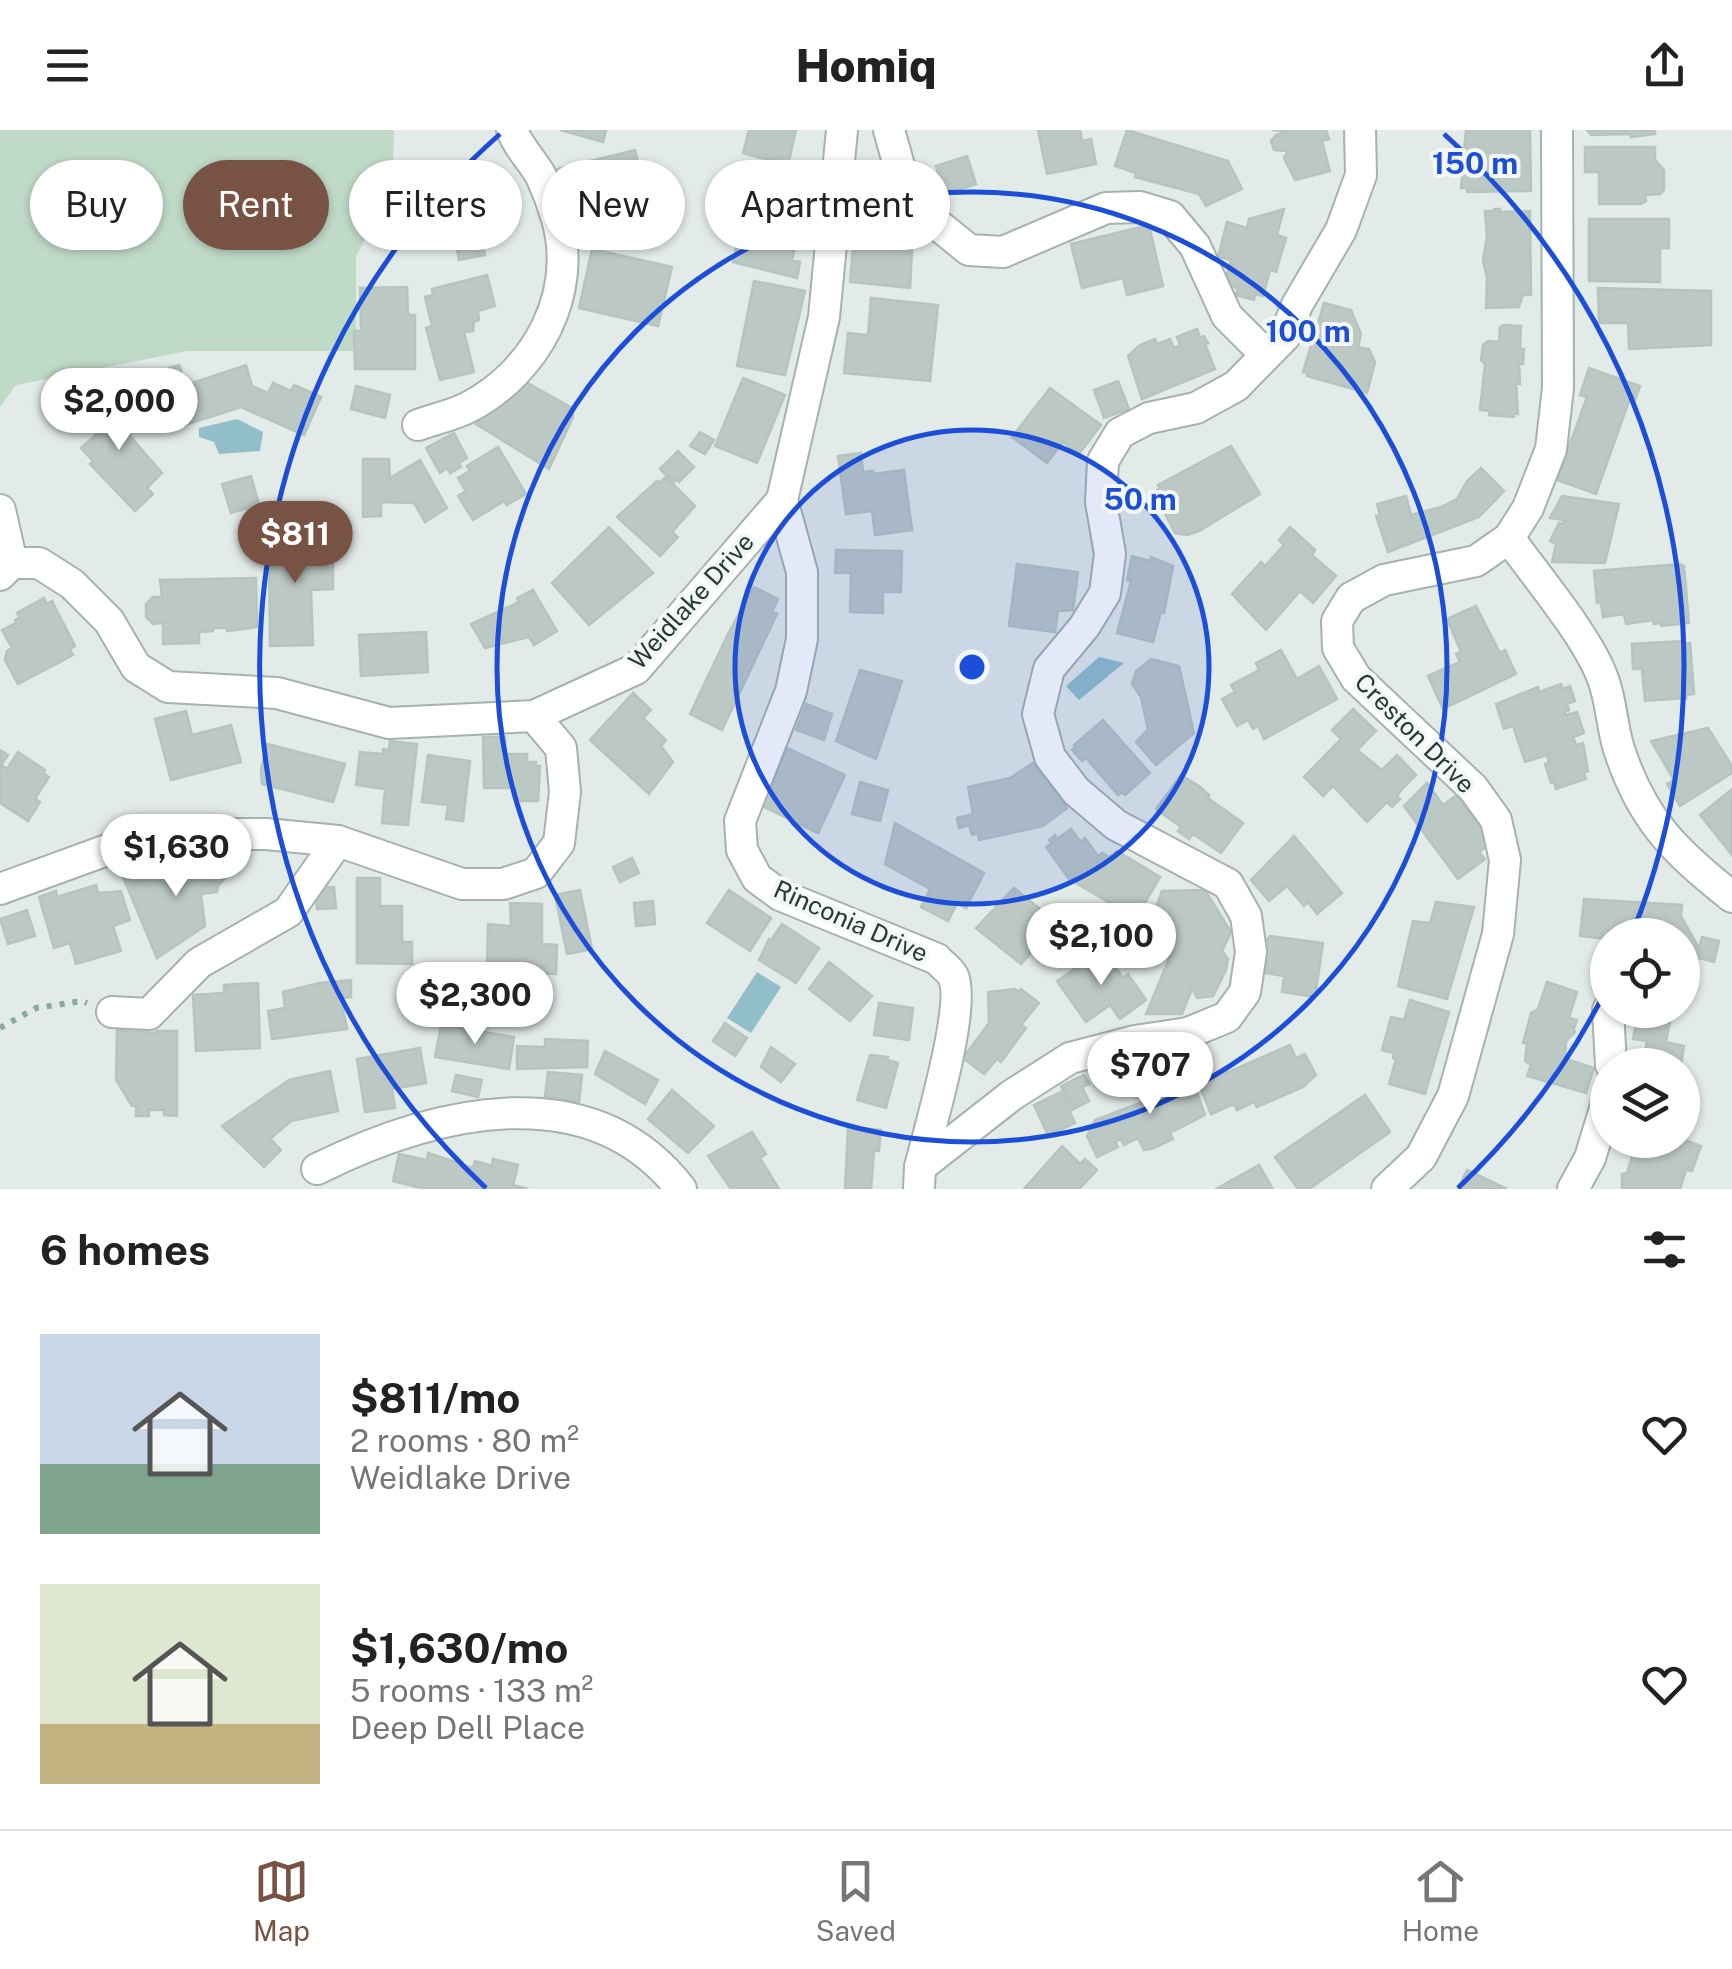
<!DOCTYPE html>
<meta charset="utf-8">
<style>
:root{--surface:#fff;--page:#f2f2f2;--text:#222;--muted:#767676;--line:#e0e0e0;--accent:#785343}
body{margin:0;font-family:"Public Sans",sans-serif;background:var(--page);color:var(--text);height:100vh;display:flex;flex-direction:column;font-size:38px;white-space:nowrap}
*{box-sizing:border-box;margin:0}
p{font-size:32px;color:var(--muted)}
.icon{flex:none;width:55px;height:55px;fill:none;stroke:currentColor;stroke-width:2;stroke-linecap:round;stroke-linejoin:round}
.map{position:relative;height:1059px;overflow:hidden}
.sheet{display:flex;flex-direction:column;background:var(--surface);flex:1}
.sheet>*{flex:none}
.top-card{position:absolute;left:30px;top:30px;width:1000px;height:90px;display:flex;gap:20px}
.fabs{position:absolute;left:1590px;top:788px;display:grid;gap:20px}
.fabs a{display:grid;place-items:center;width:110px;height:110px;border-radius:50%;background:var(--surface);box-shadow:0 2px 8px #0004;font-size:50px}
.price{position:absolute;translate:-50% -85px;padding:0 22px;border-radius:35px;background:#fff;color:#222;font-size:32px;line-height:65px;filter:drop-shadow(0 2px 5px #0008)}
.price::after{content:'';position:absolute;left:50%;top:60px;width:30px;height:22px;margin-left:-15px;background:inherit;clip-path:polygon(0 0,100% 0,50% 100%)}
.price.on{background:var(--accent);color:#fff}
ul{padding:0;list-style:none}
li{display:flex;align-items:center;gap:30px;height:250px;padding:0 40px}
li span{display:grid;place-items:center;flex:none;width:280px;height:200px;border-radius:0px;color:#555}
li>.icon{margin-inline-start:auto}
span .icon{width:120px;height:120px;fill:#fffc;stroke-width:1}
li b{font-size:42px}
h2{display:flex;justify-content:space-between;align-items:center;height:120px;padding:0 40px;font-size:42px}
.pill{padding:0 35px;border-radius:45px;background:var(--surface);box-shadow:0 2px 8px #0004;font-size:35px;line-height:90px}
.pill.on{background:var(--accent);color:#fff}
header{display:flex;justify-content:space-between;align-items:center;height:130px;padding:0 40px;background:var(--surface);font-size:45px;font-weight:800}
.tabs{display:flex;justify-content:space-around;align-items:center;height:140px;border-top:2px solid var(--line);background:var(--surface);font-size:28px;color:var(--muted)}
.tabs a{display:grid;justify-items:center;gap:5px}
.tabs .on{color:var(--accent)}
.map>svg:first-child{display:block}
.green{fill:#bfdac7}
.water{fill:#92bec9}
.building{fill:#bcc8c4;stroke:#b6c4bf;stroke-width:2.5}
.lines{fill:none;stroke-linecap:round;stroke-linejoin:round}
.minor-casing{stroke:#a6b2af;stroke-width:34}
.path{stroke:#87aba2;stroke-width:6;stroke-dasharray:5 8;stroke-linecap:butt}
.minor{stroke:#fff;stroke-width:30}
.ring{fill:none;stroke:#1d4ed8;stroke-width:5}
.labels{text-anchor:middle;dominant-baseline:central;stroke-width:8;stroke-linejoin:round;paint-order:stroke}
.street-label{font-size:25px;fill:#253a36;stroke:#f3f8f6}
.centre{fill:#1d4ed8;stroke:#f3f8f6;stroke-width:5}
.ring-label{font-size:30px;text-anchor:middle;font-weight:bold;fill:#1d4ed8;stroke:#f3f8f6;stroke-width:8;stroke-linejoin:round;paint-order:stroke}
</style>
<header><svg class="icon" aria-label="menu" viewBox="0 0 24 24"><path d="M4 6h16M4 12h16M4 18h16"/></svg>Homiq<svg class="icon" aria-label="share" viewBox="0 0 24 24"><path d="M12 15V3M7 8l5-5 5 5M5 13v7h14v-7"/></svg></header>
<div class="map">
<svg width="1732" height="1059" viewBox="0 0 1732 1059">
<rect width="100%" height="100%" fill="#e3ebe8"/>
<polygon class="green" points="0,0 394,0 392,62 356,126 356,221 187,221 16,255 0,277"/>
<g class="water">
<polygon points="237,289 263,302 260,321 219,324 214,312 199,307 199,298"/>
<polygon points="1099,527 1124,533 1079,570 1066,556"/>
<polygon points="757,842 781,857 751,903 727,888"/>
</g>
<g class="building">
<polygon points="560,0 606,0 603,12"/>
<polygon points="749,0 796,0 788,35 743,23"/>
<polygon points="1038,0 1080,0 1082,11 1091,9 1096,34 1047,44"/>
<polygon points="1127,0 1228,31 1242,59 1206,76 1199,64 1135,47 1136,43 1115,36"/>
<polygon points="1272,0 1326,0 1329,9 1322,11 1330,41 1295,50 1284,28 1288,21 1274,20 1271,11 1276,5 1288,1"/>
<polygon points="1466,0 1530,0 1531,61 1467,62 1467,58 1461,58"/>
<polygon points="1587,0 1655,0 1655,4 1631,7 1631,4 1591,5"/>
<polygon points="1585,17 1655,17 1655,30 1664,40 1664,60 1660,64 1645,65 1646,71 1641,74 1599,74 1599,42 1585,42"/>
<polygon points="635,20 649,79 572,97 558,39"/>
<polygon points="967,26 976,54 945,65 936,36"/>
<polygon points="860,41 883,44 881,68 884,76 892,81 891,93 913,102 910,158 850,152"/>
<polygon points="484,55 494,103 481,106 485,125 459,130 445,64"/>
<polygon points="771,62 786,65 785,69 813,75 805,105 798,103 792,130 800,132 797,148 733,132 741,96 769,102 773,86 767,85"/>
<polygon points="1284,79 1277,105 1286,108 1276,142 1270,140 1263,166 1255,164 1254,170 1236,165 1238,158 1229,156 1227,144 1231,130 1218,127 1227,92 1247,98 1249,89"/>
<polygon points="1494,79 1500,79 1500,82 1530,81 1531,165 1523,165 1519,177 1486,178 1487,147 1483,131 1487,106 1485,81 1494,81"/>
<polygon points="1589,89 1669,89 1669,118 1660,118 1660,152 1589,151"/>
<polygon points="1149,95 1163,156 1127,165 1123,148 1082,158 1071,114"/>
<polygon points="592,119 672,137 658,196 579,178"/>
<polygon points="487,145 495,176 478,181 479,190 474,192 473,201 464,202 474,242 440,250 426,198 432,196 425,167 433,165 432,159"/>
<polygon points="754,151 805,161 785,245 737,236"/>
<polygon points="407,157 408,185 415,185 415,239 355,239 354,201 361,201 360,158"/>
<polygon points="1598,158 1711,161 1711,215 1629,219 1628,193 1599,193"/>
<polygon points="871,168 938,175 930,251 844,243 848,203 868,205"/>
<polygon points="1324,173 1351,180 1361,204 1358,217 1369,219 1375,232 1367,263 1307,246 1308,243 1303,242"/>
<polygon points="1504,195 1521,196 1520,219 1524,219 1523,234 1519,234 1520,254 1516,253 1518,284 1514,283 1514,287 1489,285 1490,281 1480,280 1485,234 1481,230 1483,215 1488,211 1499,212 1500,197"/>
<polygon points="1197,199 1200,208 1204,206 1208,213 1205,214 1215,239 1142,269 1128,226 1140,215 1155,209 1157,214 1170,209 1174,218 1180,215 1177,207"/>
<polygon points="179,235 186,255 246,235 252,256 268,263 273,253 291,261 294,255 321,267 304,305 241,277 182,296 163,240"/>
<polygon points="1589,238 1640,256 1635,270 1630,268 1596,364 1557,350 1587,267 1580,265"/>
<polygon points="743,248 785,265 757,333 715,316"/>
<polygon points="1118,251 1129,279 1104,288 1094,260"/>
<polygon points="526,252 572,278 573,287 549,339 476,294"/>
<polygon points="356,256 390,265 385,288 351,279"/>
<polygon points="1050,258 1101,295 1079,324 1063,312 1047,333 1012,307"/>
<polygon points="106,263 131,291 123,298 162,343 147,358 153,364 135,381 90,334 93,331 81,318 98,303 80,285"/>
<polygon points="700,302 714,310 705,324 690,316"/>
<polygon points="454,303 467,328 459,333 461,337 450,343 447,338 440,343 426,318"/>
<polygon points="1231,316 1260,364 1199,401 1187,405 1175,403 1154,362 1160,358 1158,355"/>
<polygon points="498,317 526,364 507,375 504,371 473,390 458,366 466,361 458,348 470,341 467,336"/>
<polygon points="678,321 694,337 679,352 677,349 674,352 660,339"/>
<polygon points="861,323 863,342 873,341 873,344 904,340 912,400 875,405 872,381 846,384 838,326"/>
<polygon points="363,329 389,329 390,348 420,330 447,378 425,392 414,373 381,372 381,386 363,387"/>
<polygon points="1481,338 1504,361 1479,387 1388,422 1376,386 1380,385 1377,374 1406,366 1411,385 1441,377 1457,369 1467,351"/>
<polygon points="251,346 259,375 231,383 222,354"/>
<polygon points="666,347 695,376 672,402 678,407 660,426 617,387 657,351 659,353"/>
<polygon points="1562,366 1619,374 1605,433 1552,432 1556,414 1550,411 1559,393 1562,394 1564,390 1550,388"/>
<polygon points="609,397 653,443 589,495 552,453"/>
<polygon points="1290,397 1315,420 1312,425 1336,446 1313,473 1300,461 1266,500 1232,464 1261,432 1265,436 1284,415 1279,410"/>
<polygon points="308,400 309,421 333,420 333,459 311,460 313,515 270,516 269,401"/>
<polygon points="836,420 902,421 901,462 883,462 883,483 850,482 851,443 835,443"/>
<polygon points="1132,426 1150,431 1151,427 1173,436 1164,483 1161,482 1153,512 1117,503 1131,451 1127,450"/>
<polygon points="1017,434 1078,442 1073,480 1058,481 1055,502 1009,496"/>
<polygon points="1680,434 1684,436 1689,493 1661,496 1660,493 1654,494 1653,490 1626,494 1624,484 1603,487 1601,472 1597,473 1594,441"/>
<polygon points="256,448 257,497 227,501 227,498 213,498 213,501 199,502 199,513 163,514 163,493 153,494 146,487 146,474 153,467 162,467 160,450"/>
<polygon points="754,457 778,469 772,482 777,484 722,600 690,584 729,502"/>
<polygon points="533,460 557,501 534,515 529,507 485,518 471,494 519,472 517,468"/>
<polygon points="44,468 47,474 52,471 75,516 70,519 73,525 18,554 5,530 7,521 12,518 2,500 16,493 15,490 20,487 17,483"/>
<polygon points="1476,476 1500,523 1505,520 1516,544 1443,579 1428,546 1460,532 1456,524 1461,522 1447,489"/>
<polygon points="426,502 428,542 361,546 359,505"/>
<polygon points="1683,511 1683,514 1690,513 1694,564 1686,565 1686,568 1645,571 1642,539 1633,539 1632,514"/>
<polygon points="1281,520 1297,549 1319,536 1337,569 1264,609 1258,596 1253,599 1248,590 1237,596 1222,569 1235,562 1231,555 1259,540 1256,533"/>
<polygon points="1151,529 1179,536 1194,603 1156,635 1136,612 1148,599 1141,567 1132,554 1136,541"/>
<polygon points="860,540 902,551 876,629 836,611"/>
<polygon points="1561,554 1563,559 1570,556 1575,571 1567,574 1569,580 1565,581 1566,585 1577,582 1584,603 1573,607 1576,615 1583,613 1588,641 1584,643 1586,649 1556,659 1554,652 1551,653 1545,634 1549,632 1547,625 1525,632 1513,596 1504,599 1496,574 1538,557 1539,562"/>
<polygon points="633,563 651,580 643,588 666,610 661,616 673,632 649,664 590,610"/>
<polygon points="806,574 832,584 824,610 796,600"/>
<polygon points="1353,579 1376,601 1357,620 1382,640 1397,625 1416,645 1401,660 1397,666 1400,669 1392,677 1387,672 1367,692 1333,656 1323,666 1304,647 1341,609 1332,600"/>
<polygon points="186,581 192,605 231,595 241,632 171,650 155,589"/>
<polygon points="1103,590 1150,643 1125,665 1122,662 1118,665 1086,628 1082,631 1072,620 1076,617 1074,615"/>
<polygon points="1708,598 1732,636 1732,643 1680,676 1667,654 1674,650 1651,611"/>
<polygon points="483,607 505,607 506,624 527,624 527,632 536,632 536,636 540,636 538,671 516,671 516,658 484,658"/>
<polygon points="390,611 417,614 408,695 382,693 385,659 356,655 360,622 383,624 383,619 389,620"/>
<polygon points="267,614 345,634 333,672 262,654 261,640"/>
<polygon points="787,618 845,645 818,703 760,675"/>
<polygon points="0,620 8,625 1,635 7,639 18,622 45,640 43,643 49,647 35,669 40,672 28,691 0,673"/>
<polygon points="428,625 470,631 463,691 446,689 448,675 422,672"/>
<polygon points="1033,633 1067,678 1043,696 979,710 978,703 972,705 969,695 959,698 957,688 973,684 968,657 1010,648"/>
<polygon points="1181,645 1199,656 1209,665 1208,668 1243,693 1221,723 1193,704 1189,709 1178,701 1181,697 1156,679"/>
<polygon points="860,652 888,660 880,691 852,684"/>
<polygon points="1427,653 1443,675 1457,665 1492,712 1479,722 1485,729 1458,749 1404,676"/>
<polygon points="1732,659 1732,725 1700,685"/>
<polygon points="895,693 984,743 966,778 957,773 948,791 921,777 930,759 885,734"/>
<polygon points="1071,699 1081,712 1085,708 1098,726 1102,723 1109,727 1117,721 1160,747 1136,788 1069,749 1046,717 1052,713 1049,710 1055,705 1057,709"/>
<polygon points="1294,706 1342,763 1317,784 1308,772 1304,776 1287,756 1269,771 1251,750"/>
<polygon points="237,725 238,735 218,756 217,762 201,764 205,796 157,828 123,747"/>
<polygon points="632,728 639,743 620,752 613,737"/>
<polygon points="357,748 380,748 380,776 402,776 402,812 412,812 412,834 357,833"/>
<polygon points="96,755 98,763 121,761 130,790 113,796 121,821 76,834 70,813 54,818 39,767 56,761 57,767"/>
<polygon points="334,757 336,778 317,779 315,758"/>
<polygon points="1014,758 1046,784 1030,802 1041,812 1021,834 976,798"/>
<polygon points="580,760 592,819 567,824 555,765"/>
<polygon points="729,760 771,788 750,821 707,793"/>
<polygon points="1205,760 1231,802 1222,821 1228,829 1226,840 1213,866 1197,868 1192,859 1182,884 1146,884 1169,829 1163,826 1166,816 1151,791 1162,761"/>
<polygon points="1584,769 1682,775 1681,786 1699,818 1702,807 1719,811 1714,832 1699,828 1691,838 1682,872 1682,805 1608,805 1608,809 1580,806"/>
<polygon points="653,771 655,794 636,796 634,773"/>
<polygon points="1436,772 1474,777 1447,869 1398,856 1413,791 1430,793"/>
<polygon points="510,773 542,774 542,814 557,815 556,844 487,842 488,794 511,796"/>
<polygon points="27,780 35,806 8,814 0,789"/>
<polygon points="782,794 819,818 796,853 759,830 769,809 771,810"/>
<polygon points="1270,806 1323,813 1315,867 1282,862 1284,846 1265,843 1266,833 1262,833 1266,810"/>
<polygon points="1103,819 1123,848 1128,844 1146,870 1120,889 1110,875 1086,892 1057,851"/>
<polygon points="829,832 872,866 850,891 809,859"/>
<polygon points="351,850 351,867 341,868 347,899 272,909 268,881 285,878 283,862 319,853"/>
<polygon points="1547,852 1577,862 1569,888 1577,890 1574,898 1572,897 1575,902 1566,911 1565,923 1569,930 1594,938 1586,963 1527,946 1531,935 1525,931 1527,913 1523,913 1531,883 1538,879"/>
<polygon points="258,853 260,918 196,921 193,865 224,863 224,855"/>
<polygon points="1015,859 1019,862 1021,859 1039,873 1021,895 1026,898 1001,932 997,929 984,944 963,928 989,893 988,862"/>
<polygon points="1410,870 1449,882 1425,964 1389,954 1396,929 1393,928 1394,923 1382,920 1391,887 1404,890"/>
<polygon points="879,873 913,878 909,910 874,905"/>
<polygon points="1638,885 1670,891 1666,912 1684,916 1681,935 1643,935 1647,911 1633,909"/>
<polygon points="725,893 747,908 735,926 713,911"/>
<polygon points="441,895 514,907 509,939 435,927"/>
<polygon points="117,900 156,903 156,901 177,901 177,986 164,985 164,980 149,980 149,986 136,986 136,976 132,976 116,950"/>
<polygon points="545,909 588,911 587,937 517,939 517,916 545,917"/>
<polygon points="1290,915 1296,928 1305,924 1316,945 1303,957 1257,977 1254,972 1237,980 1234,974 1211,984 1199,955"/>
<polygon points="771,917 795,934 781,952 761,937"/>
<polygon points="420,918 426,953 392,959 395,978 365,982 357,929"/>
<polygon points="605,921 658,950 645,974 595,944"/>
<polygon points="870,925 888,927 887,930 898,933 886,978 857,970"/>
<polygon points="330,941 338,981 291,991 270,1009 281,1020 264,1037 222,996 289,950"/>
<polygon points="548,942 582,945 579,972 545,966"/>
<polygon points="1191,944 1205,985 1170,1003 1173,1009 1154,1018 1144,1020 1138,1008 1124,1015 1121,1009 1115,1012 1118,1017 1097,1027 1087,1006 1095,990 1145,971 1141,961 1170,948 1173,952"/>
<polygon points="456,945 482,950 478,967 452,961"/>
<polygon points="1084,945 1089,954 1082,957 1089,971 1072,980 1061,956"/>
<polygon points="672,960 714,996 688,1023 648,989"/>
<polygon points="1061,962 1075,993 1048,1005 1034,975"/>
<polygon points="1365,965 1390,1002 1309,1059 1298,1059 1275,1027"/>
<polygon points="848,997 881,1000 879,1021 874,1021 871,1059 845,1059"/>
<polygon points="752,1002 766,1024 760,1028 779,1059 731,1059 708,1026"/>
<polygon points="1682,1009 1701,1016 1692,1041 1686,1040 1680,1059 1622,1059 1622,1044 1627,1043 1634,1021 1626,1018 1628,1010"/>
<polygon points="1062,1016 1080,1034 1085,1029 1097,1040 1079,1059 1024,1059"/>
<polygon points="428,1023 473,1038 475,1031 492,1036 493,1029 518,1035 513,1055 528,1059 425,1059 393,1051 399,1024 427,1030"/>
<polygon points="1259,1035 1273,1059 1216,1059"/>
<polygon points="1467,1040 1507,1059 1458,1059"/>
</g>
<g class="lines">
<defs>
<g id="minor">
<path d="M842 0 824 187 782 370 802 442V509L791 561 740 691 742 720 757 748 780 765 937 829C941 834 950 840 953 846 967 875 929 1001 920 1037L919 1059"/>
<polyline points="889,0 903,50 922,82 969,120 1003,122 1106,78 1140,77 1170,86 1195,116 1227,186 1265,224"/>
<path d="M418 295C434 289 454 285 469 277 537 241 578 164 557 89 553 75 547 59 541 46 532 30 518 17 512 0"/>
<polyline points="0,380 12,433"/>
<path d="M1509 408C1536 446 1588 507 1603 549 1611 570 1612 595 1618 616 1641 689 1674 721 1732 767"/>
<polyline points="0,445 12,433 39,433 72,454 109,491 136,537 168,557 277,563 389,593 534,586 636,539 782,370"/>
<polyline points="0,759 107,720 184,704 266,704 338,711 462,754 503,754 536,743 559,713 565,662 561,618 534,586"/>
<polyline points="1608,880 1611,935"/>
<polyline points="112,882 149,884 199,833 288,782 338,711"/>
<polyline points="920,1037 1012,965 1070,928 1135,911 1188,903 1227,887 1245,862 1251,822 1246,786 1228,754 1116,695 1076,661 1050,627 1038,584 1049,539 1084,497 1105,463 1110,424 1101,372 1103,331 1120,303 1149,288 1196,278 1236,256 1285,206 1297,175 1341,100 1361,45 1360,0"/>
<path d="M317 1039C432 982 590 941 681 1059"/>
<polyline points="1387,1059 1421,1027 1453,966 1498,804 1505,730 1496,690 1473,658 1356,548 1338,518 1337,491 1351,468 1384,450 1476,431 1509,408 1528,378 1551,319 1558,258 1557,0"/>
<polyline points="1573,1059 1590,1028 1608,969"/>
</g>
</defs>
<use href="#minor" class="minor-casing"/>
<polyline class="path" points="0,898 36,878 82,871 87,873"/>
<use href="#minor" class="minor"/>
</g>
<circle cx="972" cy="537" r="237" fill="#1d4ed8" fill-opacity=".12"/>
<g class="ring">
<circle cx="972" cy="537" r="237"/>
<circle cx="972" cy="537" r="475"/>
<path d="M1606 860A712 712 0 0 1 1458 1058M486 1058A712 712 0 0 1 500 4M1444 4A712 712 0 0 1 1632 804"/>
</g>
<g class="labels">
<g class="street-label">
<text transform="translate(691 471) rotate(-48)">Weidlake Drive</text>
<text transform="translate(1415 603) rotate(45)">Creston Drive</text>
<text transform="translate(851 791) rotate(24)">Rinconia Drive</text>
</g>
</g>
<circle cx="972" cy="537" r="15" class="centre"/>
<g class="ring-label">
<text x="1475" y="44">150 m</text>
<text x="1308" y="212">100 m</text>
<text x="1140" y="380">50 m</text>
</g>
</svg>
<div class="fabs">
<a><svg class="icon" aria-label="locate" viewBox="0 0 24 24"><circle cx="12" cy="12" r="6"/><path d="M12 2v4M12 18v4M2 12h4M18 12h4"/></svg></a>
<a><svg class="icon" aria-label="layers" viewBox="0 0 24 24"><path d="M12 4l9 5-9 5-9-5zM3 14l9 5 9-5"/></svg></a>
</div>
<b class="price" style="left:119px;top:323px">$2,000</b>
<b class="price on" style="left:295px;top:456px">$811</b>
<b class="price" style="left:176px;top:769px">$1,630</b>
<b class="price" style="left:1101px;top:858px">$2,100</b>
<b class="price" style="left:475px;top:917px">$2,300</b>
<b class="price" style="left:1150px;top:987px">$707</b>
<div class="top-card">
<a class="pill">Buy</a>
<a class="pill on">Rent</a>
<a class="pill">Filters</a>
<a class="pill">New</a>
<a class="pill">Apartment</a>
</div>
</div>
<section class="sheet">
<h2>6 homes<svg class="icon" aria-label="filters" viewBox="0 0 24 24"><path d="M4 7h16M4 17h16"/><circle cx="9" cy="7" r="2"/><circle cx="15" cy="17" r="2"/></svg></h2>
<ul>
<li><span style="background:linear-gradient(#c9d6e8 65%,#7fa58c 0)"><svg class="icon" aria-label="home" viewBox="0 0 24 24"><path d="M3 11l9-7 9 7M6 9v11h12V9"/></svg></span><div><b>$811/mo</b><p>2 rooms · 80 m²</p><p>Weidlake Drive</p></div><svg class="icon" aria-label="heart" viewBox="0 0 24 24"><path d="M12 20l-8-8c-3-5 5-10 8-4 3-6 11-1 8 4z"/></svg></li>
<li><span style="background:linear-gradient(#dfe7d0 70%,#c2b280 0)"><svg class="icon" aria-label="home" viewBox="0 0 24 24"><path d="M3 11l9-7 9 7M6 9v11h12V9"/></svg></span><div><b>$1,630/mo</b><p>5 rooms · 133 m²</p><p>Deep Dell Place</p></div><svg class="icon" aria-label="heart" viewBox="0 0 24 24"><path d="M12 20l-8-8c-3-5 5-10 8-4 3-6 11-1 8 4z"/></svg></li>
</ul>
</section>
<nav class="tabs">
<a class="on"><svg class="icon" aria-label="map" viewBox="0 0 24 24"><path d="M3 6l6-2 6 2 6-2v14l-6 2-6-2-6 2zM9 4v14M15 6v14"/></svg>Map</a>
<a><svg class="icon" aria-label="saved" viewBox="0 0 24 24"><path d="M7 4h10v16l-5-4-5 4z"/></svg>Saved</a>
<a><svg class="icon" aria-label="home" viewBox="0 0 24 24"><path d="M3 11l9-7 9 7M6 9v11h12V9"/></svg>Home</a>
</nav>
